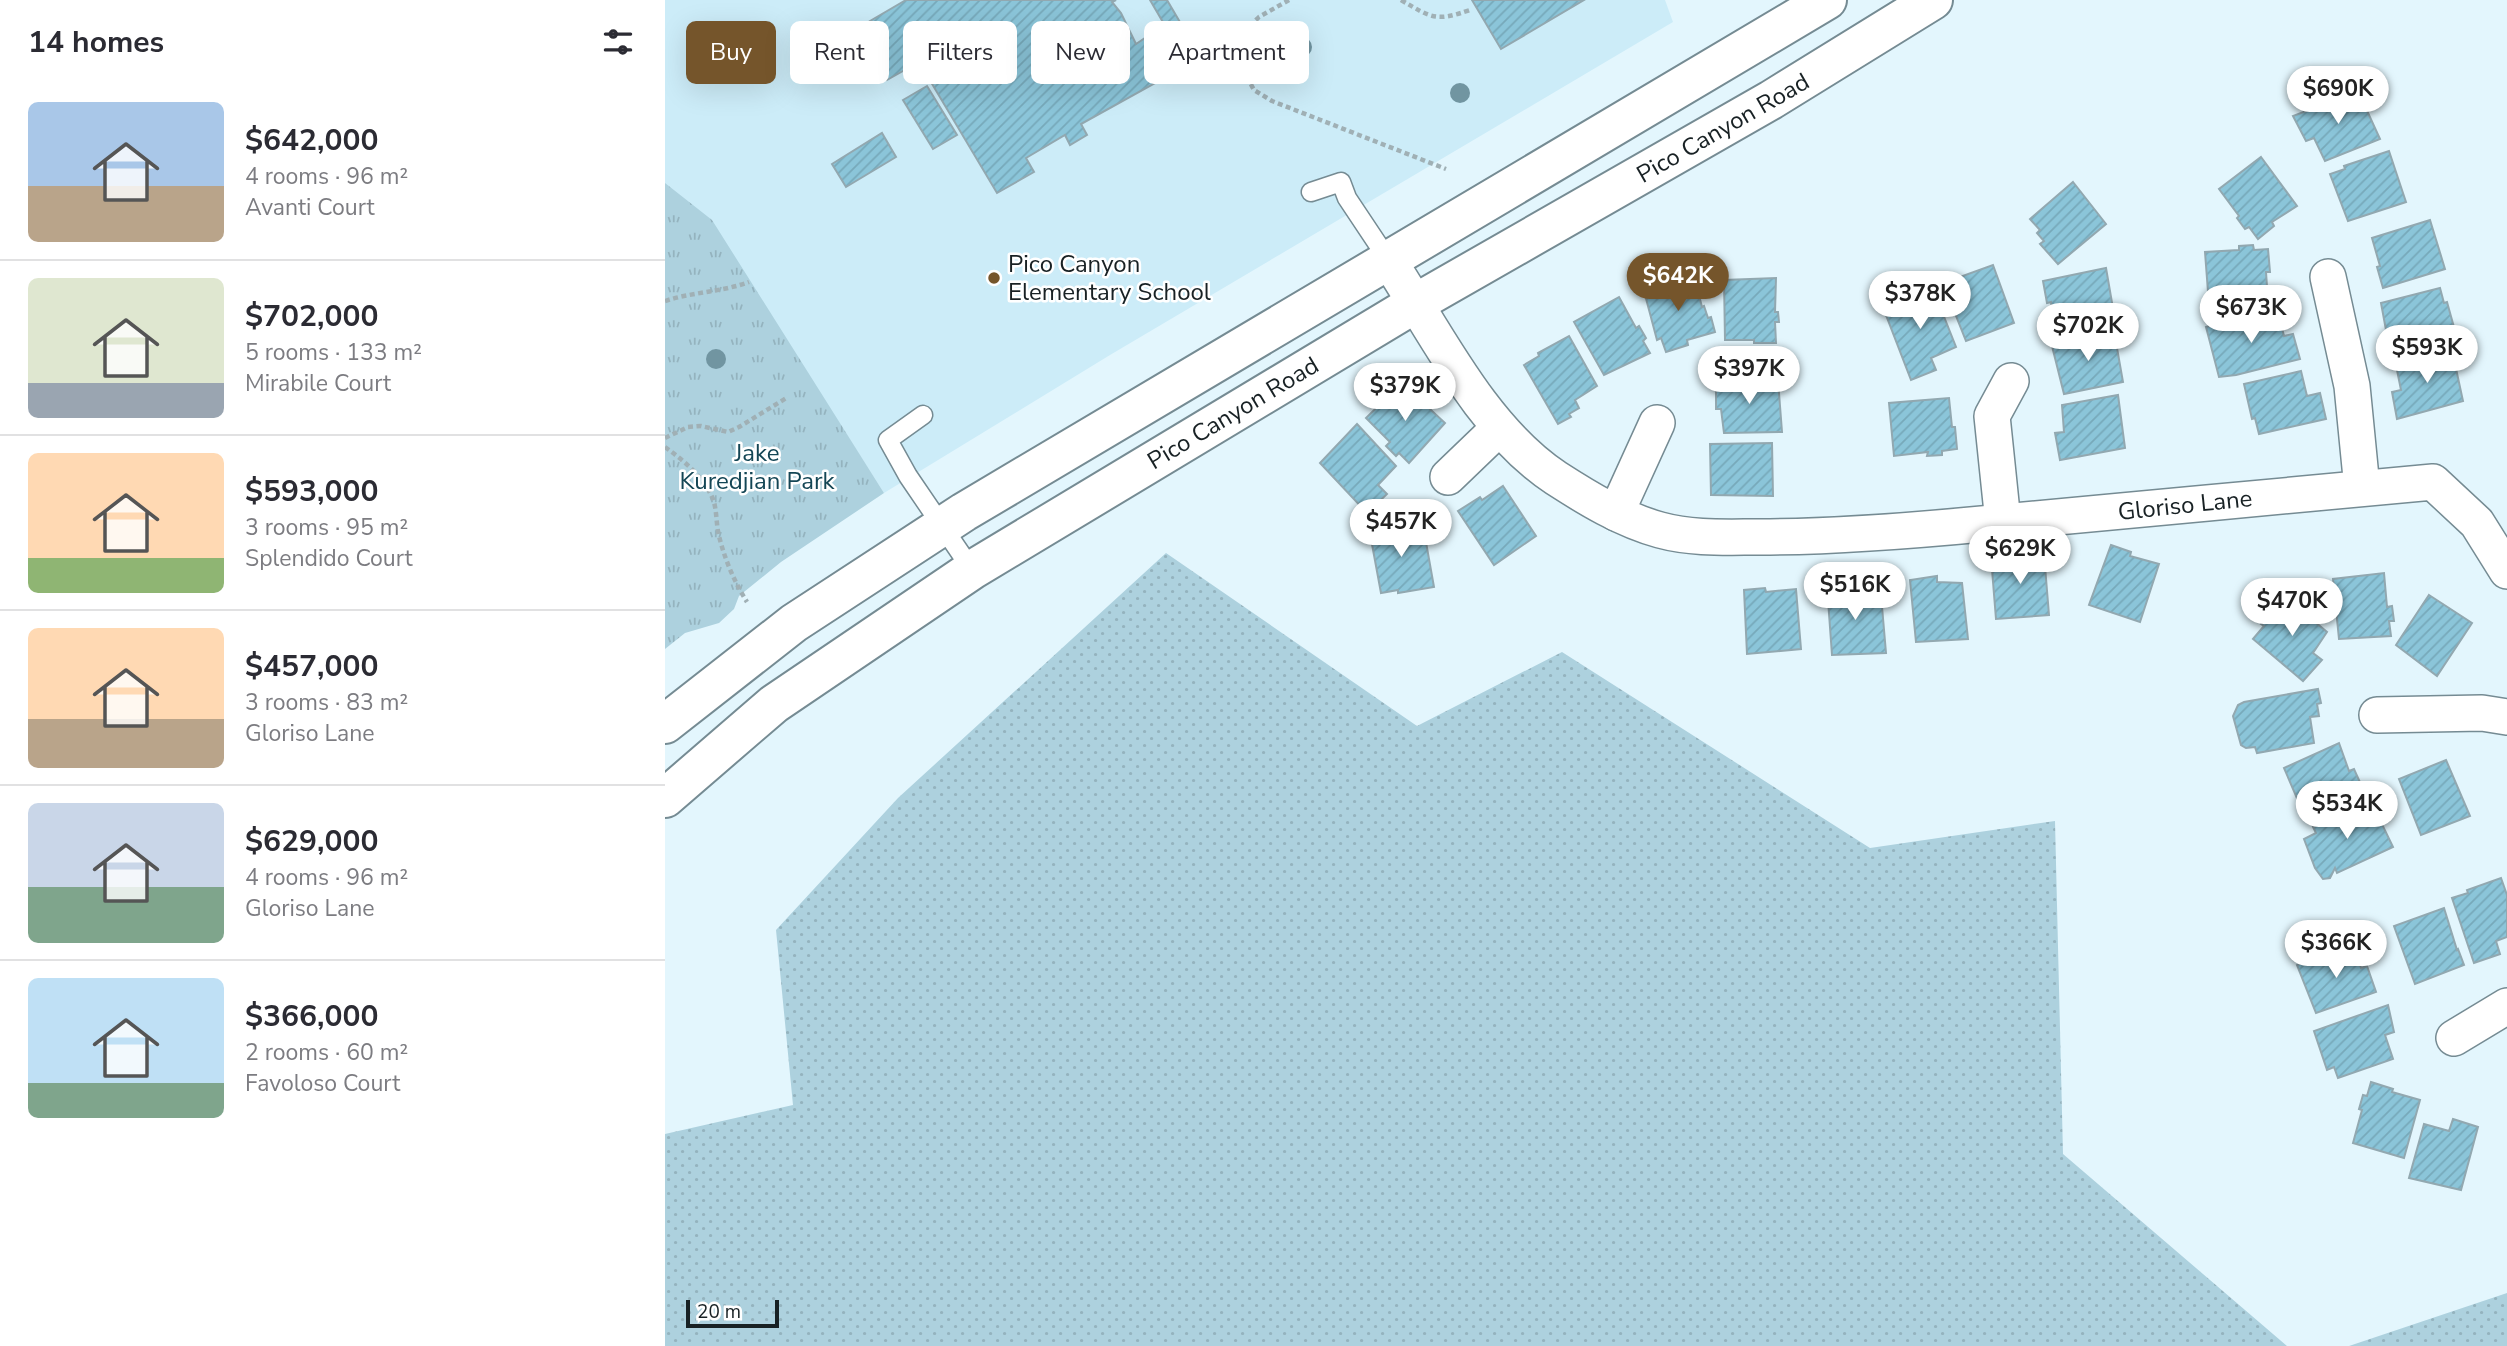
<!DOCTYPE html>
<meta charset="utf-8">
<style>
:root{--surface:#fff;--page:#f7f7f7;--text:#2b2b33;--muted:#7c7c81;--line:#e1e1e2;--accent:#75552b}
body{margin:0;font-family:"Nunito Sans",sans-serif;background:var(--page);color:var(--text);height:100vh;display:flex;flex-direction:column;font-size:26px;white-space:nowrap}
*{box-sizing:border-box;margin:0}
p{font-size:23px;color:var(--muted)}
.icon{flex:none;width:38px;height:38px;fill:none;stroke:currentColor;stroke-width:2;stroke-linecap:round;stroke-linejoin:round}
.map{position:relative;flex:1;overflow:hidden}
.side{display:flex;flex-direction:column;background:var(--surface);width:665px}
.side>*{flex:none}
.top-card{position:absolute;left:21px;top:21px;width:665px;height:63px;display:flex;gap:14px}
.scale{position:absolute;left:21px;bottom:18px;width:93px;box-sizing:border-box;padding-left:7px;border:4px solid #182124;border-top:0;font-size:19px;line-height:24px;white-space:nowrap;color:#182124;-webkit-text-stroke:5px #fff;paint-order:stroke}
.price{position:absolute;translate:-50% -60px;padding:0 16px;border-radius:24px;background:#fff;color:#222;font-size:23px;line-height:46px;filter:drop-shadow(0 2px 4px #0008)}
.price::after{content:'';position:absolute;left:50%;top:42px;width:21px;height:16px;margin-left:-10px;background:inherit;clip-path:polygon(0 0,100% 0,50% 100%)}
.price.on{background:var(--accent);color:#fff}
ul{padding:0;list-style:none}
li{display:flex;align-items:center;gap:21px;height:175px;padding:0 28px}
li+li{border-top:2px solid var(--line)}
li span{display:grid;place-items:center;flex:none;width:196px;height:140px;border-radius:10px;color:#555}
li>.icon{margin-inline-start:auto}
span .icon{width:84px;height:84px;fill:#fffc;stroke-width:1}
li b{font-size:30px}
h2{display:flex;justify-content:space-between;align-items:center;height:84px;padding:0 28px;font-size:30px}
.chip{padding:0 24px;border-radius:10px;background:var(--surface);box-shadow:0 7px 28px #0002;font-size:24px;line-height:63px}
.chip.on{background:var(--accent);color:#fff}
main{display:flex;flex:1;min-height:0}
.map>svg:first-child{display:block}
.built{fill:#ccecf8}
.grass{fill:url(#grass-dots)}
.park{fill:url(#park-tufts)}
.building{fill:url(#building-hatch);stroke:#92a8b0;stroke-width:2}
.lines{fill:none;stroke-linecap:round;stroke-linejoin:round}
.service-casing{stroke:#758b93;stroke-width:21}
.minor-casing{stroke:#758b93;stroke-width:38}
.secondary-casing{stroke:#758b93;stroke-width:42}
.path{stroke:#a0b0b5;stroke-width:4.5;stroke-dasharray:5 3.5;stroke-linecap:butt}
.service{stroke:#fff;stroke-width:18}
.minor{stroke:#fff;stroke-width:35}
.secondary{stroke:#fff;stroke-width:38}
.tree{fill:#7195a1}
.poi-dot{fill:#75552b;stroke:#fff;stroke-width:2.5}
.labels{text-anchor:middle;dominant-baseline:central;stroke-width:5;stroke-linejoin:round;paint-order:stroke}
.street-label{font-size:24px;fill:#182124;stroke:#fff}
.poi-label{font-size:24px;fill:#182124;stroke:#fff;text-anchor:start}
.park-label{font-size:24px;fill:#144655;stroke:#fff}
</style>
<main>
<section class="side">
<h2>14 homes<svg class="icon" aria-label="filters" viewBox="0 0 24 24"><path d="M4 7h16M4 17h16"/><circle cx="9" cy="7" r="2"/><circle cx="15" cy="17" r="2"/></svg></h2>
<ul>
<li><span style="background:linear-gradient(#a9c7e8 60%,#b9a48a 0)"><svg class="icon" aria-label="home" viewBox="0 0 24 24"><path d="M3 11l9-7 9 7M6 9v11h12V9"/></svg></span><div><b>$642,000</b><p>4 rooms · 96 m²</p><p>Avanti Court</p></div></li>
<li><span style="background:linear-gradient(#dfe7d0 75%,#9aa5b1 0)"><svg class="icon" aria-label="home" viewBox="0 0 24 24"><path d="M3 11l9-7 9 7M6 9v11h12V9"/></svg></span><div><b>$702,000</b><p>5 rooms · 133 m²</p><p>Mirabile Court</p></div></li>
<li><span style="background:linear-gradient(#ffd9b3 75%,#8fb573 0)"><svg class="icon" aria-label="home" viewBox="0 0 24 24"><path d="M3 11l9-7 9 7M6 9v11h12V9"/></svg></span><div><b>$593,000</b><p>3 rooms · 95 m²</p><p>Splendido Court</p></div></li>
<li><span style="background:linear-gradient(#ffd9b3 65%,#b9a48a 0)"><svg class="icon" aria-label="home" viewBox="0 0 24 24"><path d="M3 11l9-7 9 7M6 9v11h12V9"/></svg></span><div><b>$457,000</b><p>3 rooms · 83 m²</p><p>Gloriso Lane</p></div></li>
<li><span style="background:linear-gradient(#c9d6e8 60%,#7fa58c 0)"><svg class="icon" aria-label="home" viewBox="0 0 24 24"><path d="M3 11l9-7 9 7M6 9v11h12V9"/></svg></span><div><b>$629,000</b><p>4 rooms · 96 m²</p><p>Gloriso Lane</p></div></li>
<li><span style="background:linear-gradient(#bfe0f5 75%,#7fa58c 0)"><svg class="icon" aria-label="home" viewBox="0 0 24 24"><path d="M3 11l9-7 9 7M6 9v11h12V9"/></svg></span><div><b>$366,000</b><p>2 rooms · 60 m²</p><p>Favoloso Court</p></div></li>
</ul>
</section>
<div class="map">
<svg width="1842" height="1346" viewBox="0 0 1842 1346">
<defs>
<pattern id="grass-dots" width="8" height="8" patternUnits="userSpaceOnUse" patternTransform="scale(1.75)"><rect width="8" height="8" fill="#add1de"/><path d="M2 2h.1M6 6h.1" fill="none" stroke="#94b3be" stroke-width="1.8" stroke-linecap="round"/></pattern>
<pattern id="park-tufts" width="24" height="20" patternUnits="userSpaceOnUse" patternTransform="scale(1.75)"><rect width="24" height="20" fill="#add1de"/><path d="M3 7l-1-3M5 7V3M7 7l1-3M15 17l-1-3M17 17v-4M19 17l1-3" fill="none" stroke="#94b3be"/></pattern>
<pattern id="building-hatch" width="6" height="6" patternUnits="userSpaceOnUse" patternTransform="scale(1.75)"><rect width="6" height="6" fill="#8bc5d9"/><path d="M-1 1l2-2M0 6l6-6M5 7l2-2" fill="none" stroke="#77a9ba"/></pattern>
</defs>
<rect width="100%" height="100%" fill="#e3f6fd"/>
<polygon class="built" points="0,0 1000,0 1008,22 445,355 219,493 118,335 0,184"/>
<g class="grass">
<polygon points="501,553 752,726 897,652 1205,848 1390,821 1398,1154 1622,1346 0,1346 0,1134 128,1105 111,930 233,798"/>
<polygon points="1842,1293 1842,1346 1684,1346"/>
</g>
<polygon class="park" points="0,183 47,220 219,493 116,562 74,596 69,609 54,623 20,633 0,649"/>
<g class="building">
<polygon points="241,0 451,0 447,2 456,13 471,44 483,36 505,73 494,81 416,124 422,135 405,145 400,135 361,158 369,172 332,193 254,62 222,80 193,28"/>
<polygon points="485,0 502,0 529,46 533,43 545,65 523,78 511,56 516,53"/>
<polygon points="807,0 919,0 836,49"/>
<polygon points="262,86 292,135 268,149 238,100"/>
<polygon points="1693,91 1715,139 1660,161 1649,138 1641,141 1628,116"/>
<polygon points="217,133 231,157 181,187 167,164"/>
<polygon points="1724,151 1741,202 1683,221 1665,174 1680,169 1679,166"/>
<polygon points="1596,157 1632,206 1607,222 1609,226 1593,239 1584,227 1580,229 1572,218 1574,216 1554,189"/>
<polygon points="1408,182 1441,224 1393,264 1375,244 1379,241 1372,233 1375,230 1365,219"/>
<polygon points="1765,220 1780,269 1718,288 1712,267 1715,266 1707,238"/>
<polygon points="1588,245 1589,250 1603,249 1605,272 1601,272 1603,301 1544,305 1540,252 1574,250 1574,246"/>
<polygon points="1328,265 1349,323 1301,341 1278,283"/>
<polygon points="1441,268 1450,320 1390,331 1386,302 1382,303 1378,281"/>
<polygon points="1029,276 1037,307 1039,306 1043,318 1046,317 1050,332 1022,340 1023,345 1001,352 996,338 992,340 979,291"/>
<polygon points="1111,278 1110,312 1113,312 1114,322 1110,322 1111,343 1089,343 1089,340 1060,340 1059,280"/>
<polygon points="1251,284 1256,299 1270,294 1291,347 1266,358 1271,370 1246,380 1221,315 1237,309 1238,306 1232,291"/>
<polygon points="1775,288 1779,303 1782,302 1792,338 1735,353 1727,329 1721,330 1716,303"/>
<polygon points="954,297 971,328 974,326 981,338 978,341 985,353 939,375 909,322"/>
<polygon points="1609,310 1613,325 1616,324 1619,336 1628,334 1635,359 1571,375 1554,377 1541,327"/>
<polygon points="1449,331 1458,382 1399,394 1387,346 1403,343 1403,340"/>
<polygon points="904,336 932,386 910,400 914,408 904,414 906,417 893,424 859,365 874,356 873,353"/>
<polygon points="1787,350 1798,401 1732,419 1727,392 1736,390 1731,365"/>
<polygon points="1636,371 1642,396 1655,393 1661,419 1594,434 1590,418 1587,419 1579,384"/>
<polygon points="1113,380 1117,432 1059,433 1056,409 1051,409 1051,381"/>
<polygon points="737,383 780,423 744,463 734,453 731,456 721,446 725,442 701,418"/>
<polygon points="1453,395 1460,448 1395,460 1390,433 1399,432 1397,405"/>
<polygon points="1284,398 1287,427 1290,427 1292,449 1277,451 1277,455 1262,456 1263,452 1229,456 1224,403"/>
<polygon points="692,424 731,466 713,485 722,494 702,513 655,463"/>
<polygon points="1107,443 1108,496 1046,495 1045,444"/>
<polygon points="838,486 871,536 829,565 793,511 815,497 817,500"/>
<polygon points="732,523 734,533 759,531 769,587 733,593 733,590 716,593 704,528"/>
<polygon points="1446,545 1466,552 1465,556 1494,564 1475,622 1424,605"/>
<polygon points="1379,554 1384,615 1331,619 1326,557"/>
<polygon points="1719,573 1722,607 1727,606 1729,621 1724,621 1726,636 1674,639 1668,579"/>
<polygon points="1272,576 1272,582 1297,583 1303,639 1251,642 1245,580"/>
<polygon points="1177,585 1177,588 1189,587 1190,595 1216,595 1221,653 1167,655 1162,586"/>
<polygon points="1100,588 1101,592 1131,589 1136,649 1082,654 1079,590"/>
<polygon points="1764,595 1807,623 1772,676 1731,645"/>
<polygon points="1619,596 1662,632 1648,653 1657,660 1638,681 1588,639 1599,626 1596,624"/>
<polygon points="1653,689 1656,703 1652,704 1654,716 1645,717 1649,743 1592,753 1590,747 1581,748 1576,745 1568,716 1573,705 1579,702"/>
<polygon points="1674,743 1684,771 1689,769 1698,789 1684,795 1686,799 1640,817 1619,768"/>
<polygon points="1781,760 1805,816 1756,835 1734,779"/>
<polygon points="1699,802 1712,824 1716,822 1728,847 1672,873 1670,868 1665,878 1658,879 1650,868 1639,839 1651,833 1648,827"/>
<polygon points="1836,878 1842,895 1842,937 1831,941 1835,954 1809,963 1787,898 1803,893 1802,890"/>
<polygon points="1779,908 1792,950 1793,949 1799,965 1750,984 1729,926"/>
<polygon points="1685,947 1690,960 1693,959 1696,968 1702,966 1711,992 1651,1013 1632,965"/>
<polygon points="1723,1005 1729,1032 1720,1035 1728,1059 1673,1078 1669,1067 1662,1070 1649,1031"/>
<polygon points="1706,1082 1728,1089 1727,1092 1755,1100 1739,1158 1688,1143 1697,1110 1694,1109 1698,1095 1702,1096"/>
<polygon points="1788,1119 1813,1127 1796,1190 1744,1178 1759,1124 1784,1131"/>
</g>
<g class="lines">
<defs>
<g id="service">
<polyline points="646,192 676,182 682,198 724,261"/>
<polyline points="258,415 223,440 243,476 307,570"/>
</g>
<g id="minor">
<path d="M724 261C771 333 817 429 891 478 922 498 958 520 995 530 1028 539 1061 537 1095 537 1169 537 1243 531 1317 524 1467 510 1618 496 1768 482L1812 523 1842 571"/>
<polyline points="1663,277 1687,386 1697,488"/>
<polyline points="783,477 834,428"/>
<polyline points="951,513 992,423"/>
<polyline points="1338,522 1327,416 1346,381"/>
<polyline points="1712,715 1817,713 1842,717"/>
<polyline points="1789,1038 1842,1006"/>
</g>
<g id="secondary">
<polyline points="0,724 129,623 299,512 1162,0"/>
<polyline points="0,798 109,704 307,570 751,303 1106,100 1268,0"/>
</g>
</defs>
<use href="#service" class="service-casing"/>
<use href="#minor" class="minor-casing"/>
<use href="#secondary" class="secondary-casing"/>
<g class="path">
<polyline points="624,0 594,17 565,46 589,90 607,101 781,169"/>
<path d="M736 0C767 18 770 22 805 10"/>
<path d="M0 301C27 292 57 292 84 282"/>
<polyline points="0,438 23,427 36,426 63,432 74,427 123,397"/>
<path d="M0 447C19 461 38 476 48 499 52 510 51 524 54 536 60 560 69 581 82 602"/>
</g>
<use href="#service" class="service"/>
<use href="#minor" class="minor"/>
<use href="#secondary" class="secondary"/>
</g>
<g class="tree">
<circle cx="637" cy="47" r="10"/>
<circle cx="795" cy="93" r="10"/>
<circle cx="51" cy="359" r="10"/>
</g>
<circle class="poi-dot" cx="329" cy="278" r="7"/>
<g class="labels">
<g class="street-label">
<text transform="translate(1058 128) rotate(-30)">Pico Canyon Road</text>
<text transform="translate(568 413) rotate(-31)">Pico Canyon Road</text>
<text transform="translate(1520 505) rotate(-6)">Gloriso Lane</text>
</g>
<g class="poi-label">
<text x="343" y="264">Pico Canyon<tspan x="343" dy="28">Elementary School</tspan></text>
</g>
<g class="park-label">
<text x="92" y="453">Jake<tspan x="92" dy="28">Kuredjian Park</tspan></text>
</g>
</g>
</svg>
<div class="scale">20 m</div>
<b class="price" style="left:1673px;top:126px">$690K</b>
<b class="price on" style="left:1013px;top:313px">$642K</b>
<b class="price" style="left:1255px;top:331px">$378K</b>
<b class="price" style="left:1586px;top:345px">$673K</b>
<b class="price" style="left:1423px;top:363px">$702K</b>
<b class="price" style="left:1762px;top:385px">$593K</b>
<b class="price" style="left:1084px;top:406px">$397K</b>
<b class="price" style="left:740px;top:423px">$379K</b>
<b class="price" style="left:736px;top:559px">$457K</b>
<b class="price" style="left:1355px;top:586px">$629K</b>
<b class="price" style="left:1190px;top:622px">$516K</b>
<b class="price" style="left:1627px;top:638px">$470K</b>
<b class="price" style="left:1682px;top:841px">$534K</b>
<b class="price" style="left:1671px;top:980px">$366K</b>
<div class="top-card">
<a class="chip on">Buy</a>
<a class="chip">Rent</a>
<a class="chip">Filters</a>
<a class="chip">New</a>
<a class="chip">Apartment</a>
</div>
</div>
</main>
